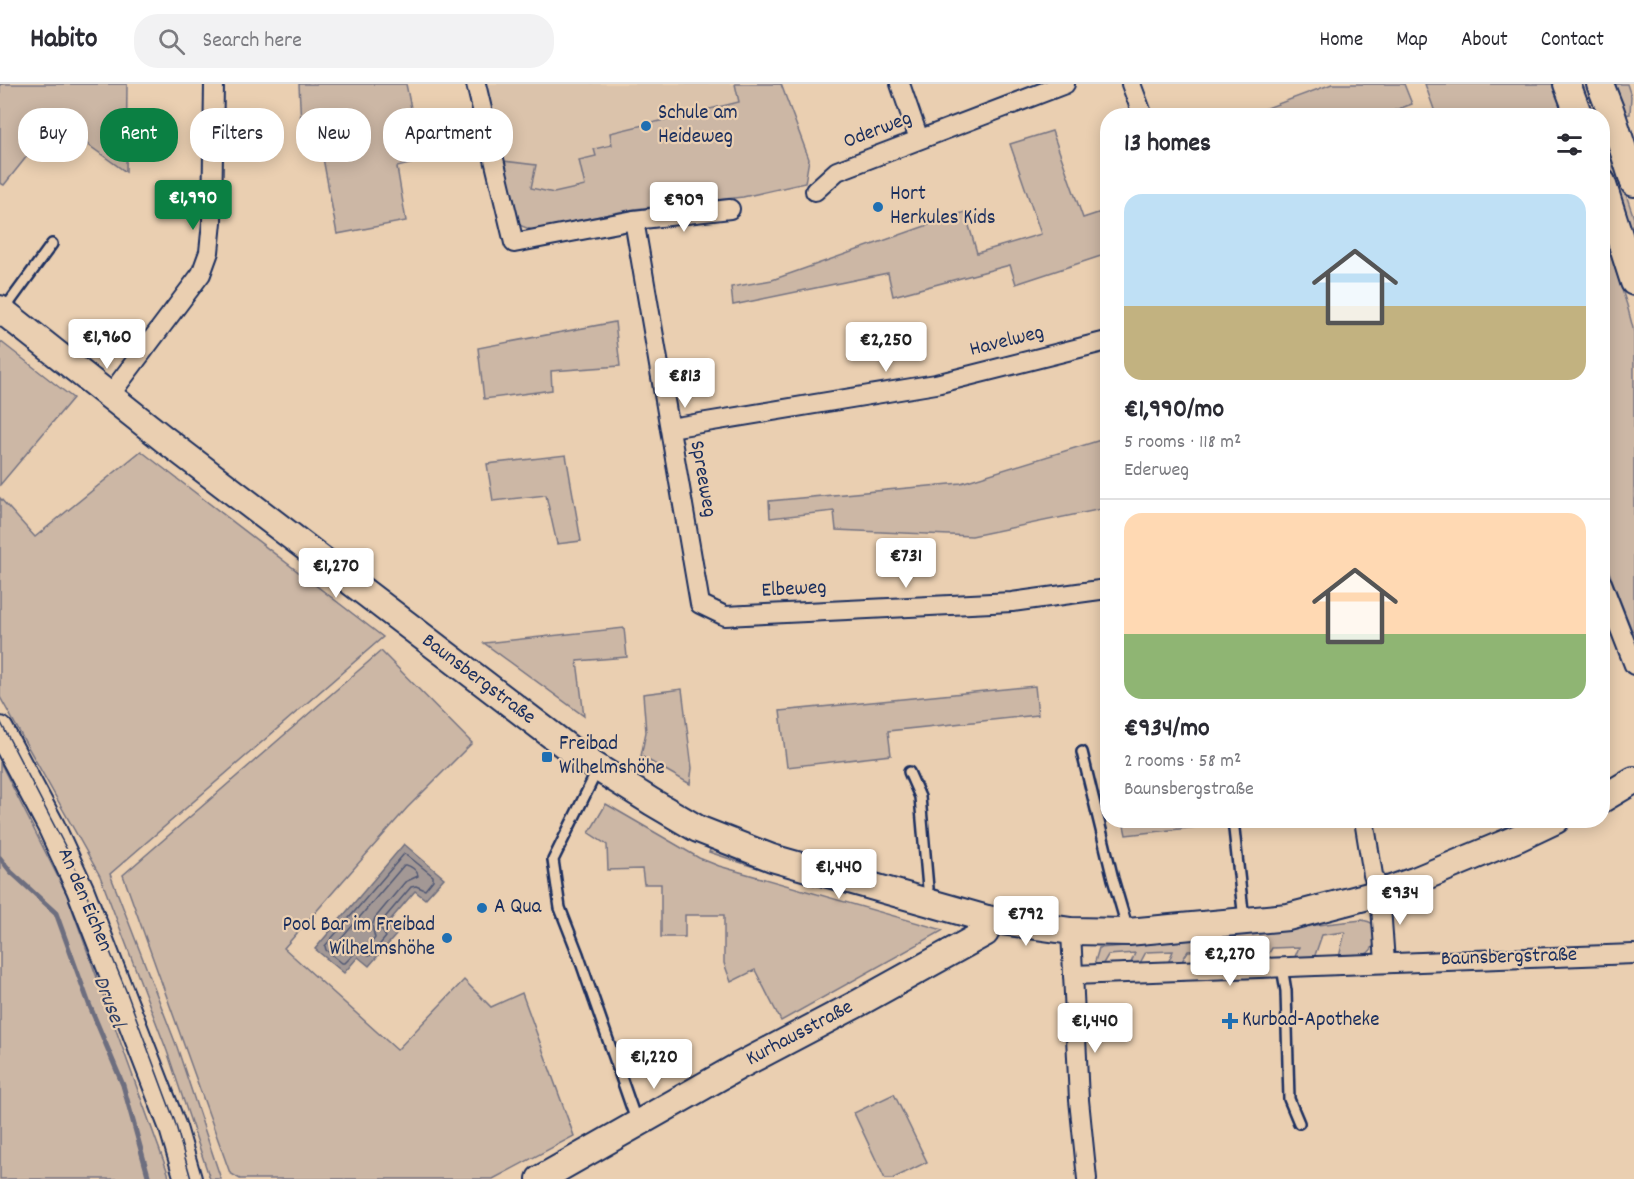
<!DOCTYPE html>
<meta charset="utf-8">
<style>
:root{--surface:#fff;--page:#f2f2f3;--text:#2b2b33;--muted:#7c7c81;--line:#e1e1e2;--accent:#0b8043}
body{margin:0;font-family:Dekko,sans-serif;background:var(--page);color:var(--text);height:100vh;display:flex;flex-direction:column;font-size:22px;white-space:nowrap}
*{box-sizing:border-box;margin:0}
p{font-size:20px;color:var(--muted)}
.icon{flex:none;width:33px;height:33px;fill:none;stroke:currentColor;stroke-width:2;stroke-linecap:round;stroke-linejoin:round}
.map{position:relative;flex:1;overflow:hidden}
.sheet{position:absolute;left:1100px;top:24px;width:510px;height:720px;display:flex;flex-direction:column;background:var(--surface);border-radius:24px;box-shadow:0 3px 15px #0003}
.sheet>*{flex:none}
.guide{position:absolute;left:18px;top:24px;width:570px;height:54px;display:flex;gap:12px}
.price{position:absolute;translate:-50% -51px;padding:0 14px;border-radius:6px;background:#fff;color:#222;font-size:20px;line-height:39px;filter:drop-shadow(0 2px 3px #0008)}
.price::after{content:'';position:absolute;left:50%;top:36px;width:18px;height:14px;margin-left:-9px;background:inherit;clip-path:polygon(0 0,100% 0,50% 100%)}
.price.current{background:var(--accent);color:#fff}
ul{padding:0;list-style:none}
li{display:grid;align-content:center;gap:12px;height:318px;padding:0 24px}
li+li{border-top:2px solid var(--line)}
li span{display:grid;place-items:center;height:186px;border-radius:18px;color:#555}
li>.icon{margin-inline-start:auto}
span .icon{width:108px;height:108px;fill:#fffc;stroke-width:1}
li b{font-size:26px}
h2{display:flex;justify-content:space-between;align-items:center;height:72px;padding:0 24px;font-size:26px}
.tag{padding:0 21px;border-radius:24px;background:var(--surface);box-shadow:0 3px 15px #0003;font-size:21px;line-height:54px}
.tag.current{background:var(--accent);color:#fff}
header{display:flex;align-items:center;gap:36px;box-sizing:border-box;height:84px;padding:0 30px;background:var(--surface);border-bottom:2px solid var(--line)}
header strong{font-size:28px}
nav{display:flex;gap:33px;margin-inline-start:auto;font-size:21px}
.search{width:420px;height:54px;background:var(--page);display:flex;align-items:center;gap:15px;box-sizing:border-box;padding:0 21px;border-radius:24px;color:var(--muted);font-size:22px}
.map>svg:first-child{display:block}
.built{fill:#dbc3ab}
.green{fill:#ccb7a5;stroke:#747382;stroke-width:1.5}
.water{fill:#a39895;stroke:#6d6e7f;stroke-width:1.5}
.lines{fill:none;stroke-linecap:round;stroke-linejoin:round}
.shore{stroke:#515974;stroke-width:1.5}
.stream{stroke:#6d6e7f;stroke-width:5}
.lane-casing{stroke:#1b2f5e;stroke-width:14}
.street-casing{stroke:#1b2f5e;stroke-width:22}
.secondary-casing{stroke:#1b2f5e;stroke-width:30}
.lane{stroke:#eacfb1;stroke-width:9}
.street{stroke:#eacfb1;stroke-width:18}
.secondary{stroke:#eacfb1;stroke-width:26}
.tram{stroke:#1b2f5e;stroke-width:1.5}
.poi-dot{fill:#1f6fb2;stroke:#eacfb1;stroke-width:2}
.labels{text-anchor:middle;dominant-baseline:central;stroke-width:4.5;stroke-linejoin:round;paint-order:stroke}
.poi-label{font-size:21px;fill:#1b2f5e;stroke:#eacfb1;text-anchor:start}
.street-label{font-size:21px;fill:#1b2f5e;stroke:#eacfb1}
.water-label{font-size:22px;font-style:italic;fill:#2f3f66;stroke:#eacfb1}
</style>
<header>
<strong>Habito</strong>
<div class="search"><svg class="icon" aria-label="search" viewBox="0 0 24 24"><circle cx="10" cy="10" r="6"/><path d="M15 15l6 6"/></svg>Search here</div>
<nav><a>Home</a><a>Map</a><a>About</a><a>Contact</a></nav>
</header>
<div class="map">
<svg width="1634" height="1095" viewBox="0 0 1634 1095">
<rect width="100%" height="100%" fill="#eacfb1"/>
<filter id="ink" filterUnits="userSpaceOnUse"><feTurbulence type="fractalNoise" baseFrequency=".0167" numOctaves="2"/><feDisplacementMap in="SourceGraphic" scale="12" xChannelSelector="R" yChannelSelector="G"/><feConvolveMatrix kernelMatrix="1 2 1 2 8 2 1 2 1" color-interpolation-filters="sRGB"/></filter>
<g filter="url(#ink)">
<polygon class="built" points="486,0 781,0 809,75 805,99 743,113 634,125 532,146 508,99"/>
<g class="green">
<polygon points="0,0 127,0 126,88 55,37 4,101 0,99"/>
<polygon points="299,0 406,0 422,77 397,83 406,137 337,150 321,63 302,62"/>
<polygon points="735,0 781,0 809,75 805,99 743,113 634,125 532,146 519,141 503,77 536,81 531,104 554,109 585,102 579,76 596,72 594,65 612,61 610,49 739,18"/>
<polygon points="1332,0 1404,0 1412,20 1382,31 1248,31"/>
<polygon points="1425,0 1553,0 1565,31 1436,31"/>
<polygon points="1615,0 1627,0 1631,12 1630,30 1624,31"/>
<polygon points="1602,39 1634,134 1634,164 1602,65"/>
<polygon points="1052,47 1083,134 1107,126 1107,170 1016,200 1010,181 893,212 888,189 733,221 731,203 772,196 965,128 977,169 1041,150 1010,60"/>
<polygon points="1602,144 1627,221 1634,248 1634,552 1602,470"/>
<polygon points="615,238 620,282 551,287 552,306 484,315 478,264"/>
<polygon points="0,257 73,314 0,401"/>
<polygon points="1107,354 1107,424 972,452 836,446 834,427 770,434 769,417 961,399"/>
<polygon points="141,367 383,553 110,790 177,963 221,1095 210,1095 167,967 100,792 0,613 0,414 35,453"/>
<polygon points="566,371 581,457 557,460 546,411 493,417 487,380"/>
<polygon points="624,544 627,573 577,577 584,632 484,559"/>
<polygon points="381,567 472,659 407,724 284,864 397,966 464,896 491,923 522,909 574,1052 493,1095 240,1095 230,1089 123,791"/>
<polygon points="1035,602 1038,631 888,647 891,671 787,683 780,627"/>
<polygon points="682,605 692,684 690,700 641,672 646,648 643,610"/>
<polygon points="0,678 67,811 168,1089 169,1095 0,1095"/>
<polygon points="606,720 699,774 719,782 943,846 942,847 781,937 755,886 731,898 724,879 724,831 685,831 685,853 661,853 661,800 644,800 642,785 608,786 607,761 589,749"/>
<polygon points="1223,736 1224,740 1126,751 1123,737"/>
<polygon points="712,762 944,835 944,837 751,782 709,768"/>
<path d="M1362 836C1365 837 1369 837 1371 839 1381 846 1375 867 1364 871 1356 873 1347 872 1339 873L1345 848 1322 851 1314 874 1294 875 1299 863 1272 864 1265 876H1253L1257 864 1230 866 1224 877H1210L1215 866 1188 867 1181 879H1168L1173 867 1146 868 1139 881H1130L1135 869 1108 871 1101 883 1094 881 1099 864 1137 861Z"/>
<polygon points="894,1010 927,1078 892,1095 885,1095 854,1029"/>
</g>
<polygon class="water" points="404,760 444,794 425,815 415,807 386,841 396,851 369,882 358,873 344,889 315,865"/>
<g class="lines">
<g class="shore">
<polygon points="404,770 407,771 433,792 433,796 425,806 416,802 411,803 382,837 380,843 386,853 371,871 368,872 362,868 357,867 345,879 342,879 326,866 325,862"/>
<path d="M404 781C409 780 418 787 418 792L405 798 375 834 372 842 375 854 369 862C357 859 352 860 344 869H340L336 865V861Z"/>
</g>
<polyline class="stream" points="0,774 11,788 56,829 89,920 123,1001 149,1095"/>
<defs>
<g id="lane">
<polyline points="4,226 52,160"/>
<polyline points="1082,668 1113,795 1128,846"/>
<polyline points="598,685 553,776 560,824 578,870 637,1039"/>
<polyline points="909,688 920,713 928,804 926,815"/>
<polyline points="1233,736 1244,836"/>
<polyline points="1282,883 1286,907 1289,1015 1299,1039"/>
</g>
<g id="street">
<polyline points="476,0 514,159 634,136 730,125"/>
<polyline points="900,0 919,55"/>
<polyline points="1131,0 1143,32"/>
<polyline points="815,107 837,87 1065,0"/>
<polyline points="634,136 700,520 725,532 1012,518 1107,505"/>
<polyline points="110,311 201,190 209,168 212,138 214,0"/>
<polyline points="670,344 936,300 1107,257"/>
<polyline points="1602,499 1634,581"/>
<polyline points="1364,736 1373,791 1380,809 1385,878"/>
<polyline points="1071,847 1079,1016 1087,1095"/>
<polyline points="1073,891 1634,870"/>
</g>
<g id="secondary">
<polyline points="1567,0 1579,32"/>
<polyline points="1600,0 1611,28 1634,99"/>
<polyline points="1602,98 1634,198"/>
<polyline points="0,225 164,355 579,672 652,718 698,745 772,774 987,835 1071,847 1128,848 1288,833 1380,809 1414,797 1518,754 1556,736"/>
<polyline points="0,646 51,742 80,805 173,1044 188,1095"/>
<polyline points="1602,715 1634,696"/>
<polyline points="540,1095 739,982 855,921 985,849 987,835"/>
</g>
</defs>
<use href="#lane" class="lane-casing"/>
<use href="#street" class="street-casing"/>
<use href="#secondary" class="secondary-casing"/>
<use href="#lane" class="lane"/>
<use href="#street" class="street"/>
<use href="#secondary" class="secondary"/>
<polyline class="tram" points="0,637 66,764 85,807 127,909 175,1038 191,1095"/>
</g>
</g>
<g class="poi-dot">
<circle cx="646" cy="42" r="6"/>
<circle cx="878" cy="123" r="6"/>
<rect x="541" y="667" width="12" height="12" rx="3"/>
<circle cx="482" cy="824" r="6"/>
<circle cx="447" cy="854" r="6"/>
<path d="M1227 928h6v6h6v6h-6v6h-6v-6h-6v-6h6z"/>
</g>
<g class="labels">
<g class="poi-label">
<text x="658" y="30">Schule am<tspan x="658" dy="24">Heideweg</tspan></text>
<text x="890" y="111">Hort<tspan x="890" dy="24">Herkules Kids</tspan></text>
<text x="559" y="661">Freibad<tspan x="559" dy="24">Wilhelmshöhe</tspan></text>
<text x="494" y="824">A Qua</text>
<text x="435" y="842" text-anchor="end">Pool Bar im Freibad<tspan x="435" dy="24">Wilhelmshöhe</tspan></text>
<text x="1242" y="937">Kurbad-Apotheke</text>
</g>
<g class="street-label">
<text transform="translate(878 47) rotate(-21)">Oderweg</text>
<text transform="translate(1007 258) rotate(-14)">Havelweg</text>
<text transform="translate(702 395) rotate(80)">Spreeweg</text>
<text transform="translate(794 506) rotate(-3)">Elbeweg</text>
<text transform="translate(478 596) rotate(37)">Baunsbergstraße</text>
<text transform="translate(84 816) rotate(67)">An den Eichen</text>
<text transform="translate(1509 874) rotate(-2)">Baunsbergstraße</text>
<text transform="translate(800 950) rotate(-28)">Kurhausstraße</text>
</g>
<g class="water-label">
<text transform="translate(108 918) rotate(69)">Drusel</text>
</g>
</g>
</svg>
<b class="price current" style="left:193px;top:147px">€1,990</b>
<b class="price" style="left:684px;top:149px">€909</b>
<b class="price" style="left:107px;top:286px">€1,960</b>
<b class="price" style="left:886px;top:289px">€2,250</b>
<b class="price" style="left:685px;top:325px">€813</b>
<b class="price" style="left:906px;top:505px">€731</b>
<b class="price" style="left:336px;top:515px">€1,270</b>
<b class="price" style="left:839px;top:816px">€1,440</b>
<b class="price" style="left:1400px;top:842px">€934</b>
<b class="price" style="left:1026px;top:863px">€792</b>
<b class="price" style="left:1230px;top:903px">€2,270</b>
<b class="price" style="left:1095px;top:970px">€1,440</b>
<b class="price" style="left:654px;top:1006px">€1,220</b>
<div class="guide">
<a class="tag">Buy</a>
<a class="tag current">Rent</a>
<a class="tag">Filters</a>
<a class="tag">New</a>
<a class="tag">Apartment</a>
</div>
<section class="sheet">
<h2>13 homes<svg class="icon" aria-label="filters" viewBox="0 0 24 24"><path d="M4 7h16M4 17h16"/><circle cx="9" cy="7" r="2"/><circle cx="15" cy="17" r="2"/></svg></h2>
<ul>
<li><span style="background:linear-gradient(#bfe0f5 60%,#c2b280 0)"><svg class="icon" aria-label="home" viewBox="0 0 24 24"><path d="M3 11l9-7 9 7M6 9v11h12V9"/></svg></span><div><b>€1,990/mo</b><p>5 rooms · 118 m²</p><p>Ederweg</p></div></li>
<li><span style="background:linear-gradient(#ffd9b3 65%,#8fb573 0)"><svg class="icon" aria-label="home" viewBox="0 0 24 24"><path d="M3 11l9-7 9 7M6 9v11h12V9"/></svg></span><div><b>€934/mo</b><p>2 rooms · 58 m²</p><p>Baunsbergstraße</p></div></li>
</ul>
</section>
</div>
